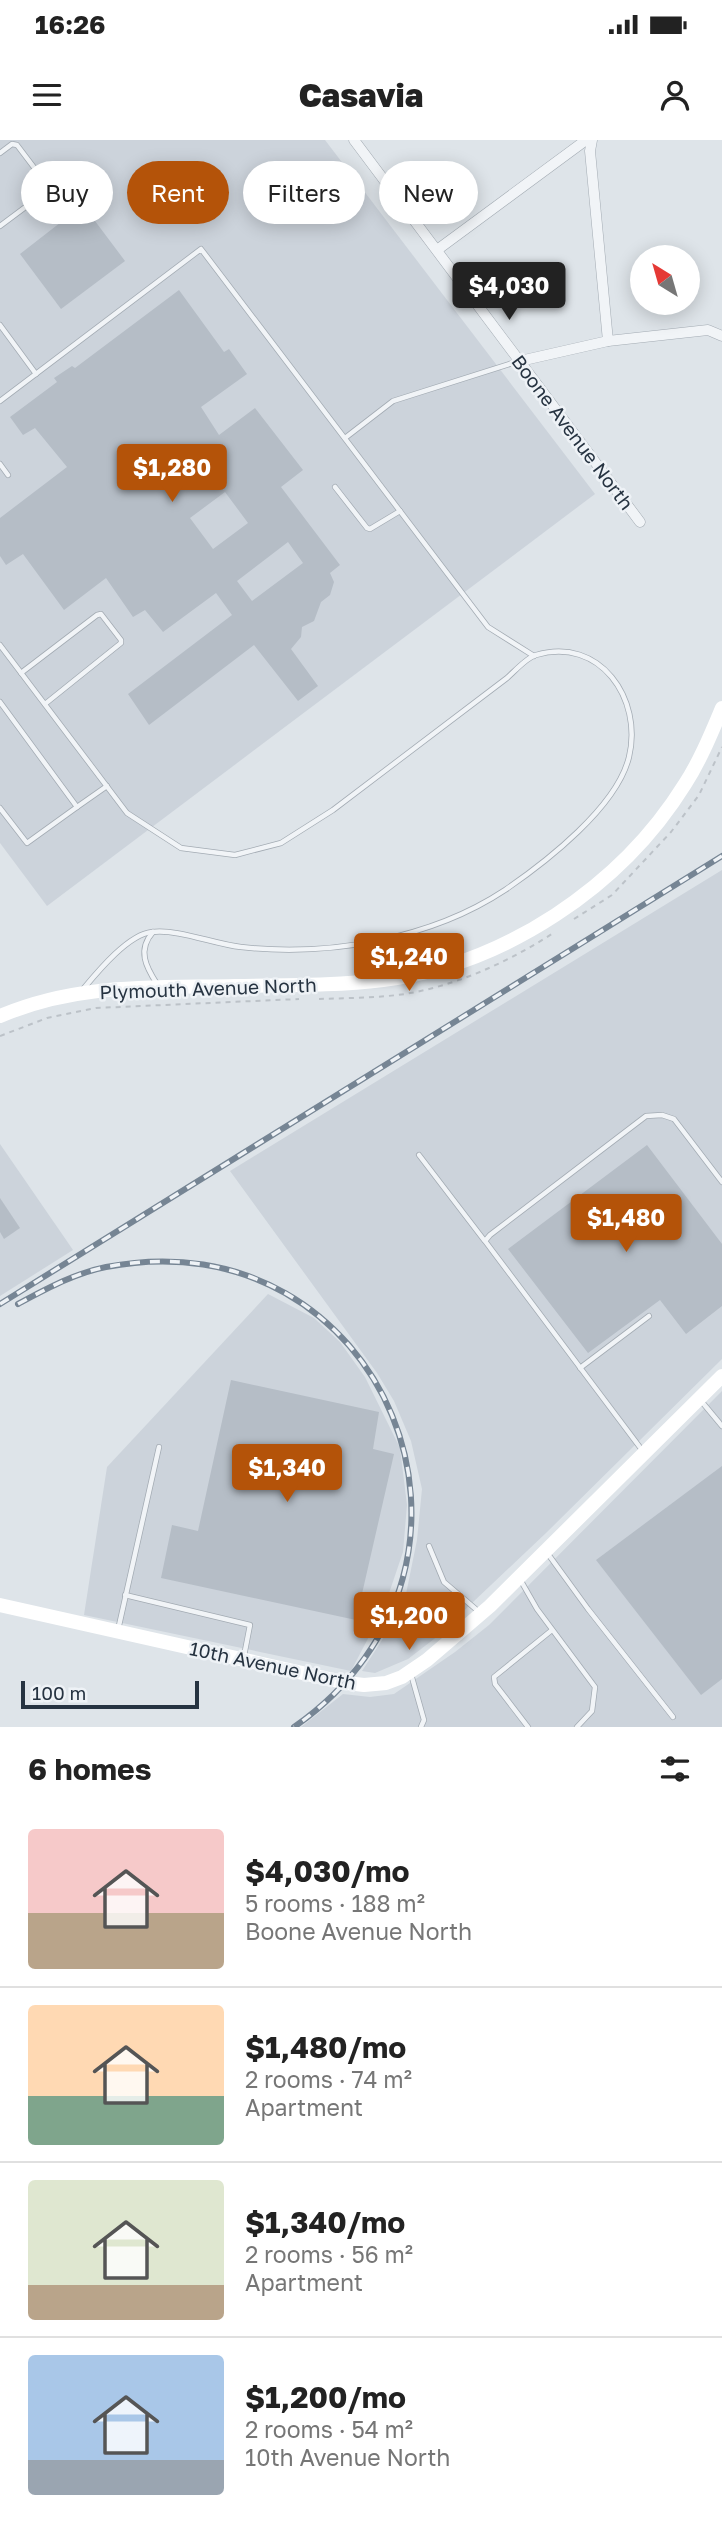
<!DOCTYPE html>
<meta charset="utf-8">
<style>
:root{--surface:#fff;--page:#f6f6f6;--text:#222;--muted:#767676;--line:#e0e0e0;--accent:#b45309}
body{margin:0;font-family:"Golos Text",sans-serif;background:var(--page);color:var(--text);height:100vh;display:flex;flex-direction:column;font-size:26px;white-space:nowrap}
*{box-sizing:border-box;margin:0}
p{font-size:23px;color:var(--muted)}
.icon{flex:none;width:38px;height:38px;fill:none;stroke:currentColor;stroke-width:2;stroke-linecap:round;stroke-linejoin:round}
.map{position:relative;height:1587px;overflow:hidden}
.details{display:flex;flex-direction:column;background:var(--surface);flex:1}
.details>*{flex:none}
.hud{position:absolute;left:21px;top:21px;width:681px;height:63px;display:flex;gap:14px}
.needle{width:46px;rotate:323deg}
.tools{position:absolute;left:630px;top:105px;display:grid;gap:14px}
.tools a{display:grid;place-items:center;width:70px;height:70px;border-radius:50%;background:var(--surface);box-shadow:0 4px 18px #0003;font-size:35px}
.scale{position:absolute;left:21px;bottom:18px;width:178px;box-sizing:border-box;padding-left:7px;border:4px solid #263341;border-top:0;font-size:19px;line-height:24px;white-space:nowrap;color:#263341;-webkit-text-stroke:5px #eef2f6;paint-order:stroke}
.price{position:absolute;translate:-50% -60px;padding:0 16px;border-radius:7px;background:var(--accent);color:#fff;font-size:23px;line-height:46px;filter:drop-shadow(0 2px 4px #0008)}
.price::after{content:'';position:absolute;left:50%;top:42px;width:21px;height:16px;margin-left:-10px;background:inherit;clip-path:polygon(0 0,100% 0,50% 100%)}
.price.current{background:#222;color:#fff}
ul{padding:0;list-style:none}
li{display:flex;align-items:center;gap:21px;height:175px;padding:0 28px}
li+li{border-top:2px solid var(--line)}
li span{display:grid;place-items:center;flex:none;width:196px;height:140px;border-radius:7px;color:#555}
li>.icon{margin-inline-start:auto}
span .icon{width:84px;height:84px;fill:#fffc;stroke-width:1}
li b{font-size:30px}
h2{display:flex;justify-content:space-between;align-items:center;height:84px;padding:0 28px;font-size:30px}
.tag{padding:0 24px;border-radius:32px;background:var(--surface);box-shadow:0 4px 18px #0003;font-size:24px;line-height:63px}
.tag.current{background:var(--accent);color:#fff}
.status{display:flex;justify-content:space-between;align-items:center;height:49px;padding:0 35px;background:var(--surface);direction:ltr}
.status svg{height:19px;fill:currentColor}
header{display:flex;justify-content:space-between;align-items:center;height:91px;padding:0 28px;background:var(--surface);font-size:32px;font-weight:800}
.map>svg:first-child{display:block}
.built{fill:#ccd3db}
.building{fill:#b5bdc6;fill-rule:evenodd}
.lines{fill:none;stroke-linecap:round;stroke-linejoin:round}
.lane-casing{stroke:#a3abb3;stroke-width:6}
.street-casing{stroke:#a3abb3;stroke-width:11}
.path{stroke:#bcc2c8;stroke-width:2;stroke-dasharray:5 5;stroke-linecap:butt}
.lane{stroke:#f1f4f7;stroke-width:4.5}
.street{stroke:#f1f4f7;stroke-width:10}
.secondary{stroke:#fff;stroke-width:14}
.rail-casing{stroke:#768594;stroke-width:6}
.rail{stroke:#eef2f6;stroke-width:3.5;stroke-dasharray:10;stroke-linecap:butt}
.labels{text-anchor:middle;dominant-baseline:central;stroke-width:5;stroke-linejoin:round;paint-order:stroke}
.street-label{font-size:19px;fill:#263341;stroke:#eef2f6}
</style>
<div class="status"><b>16:26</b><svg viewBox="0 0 49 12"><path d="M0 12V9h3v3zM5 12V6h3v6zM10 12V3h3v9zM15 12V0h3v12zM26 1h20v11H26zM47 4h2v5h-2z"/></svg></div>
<header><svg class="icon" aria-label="menu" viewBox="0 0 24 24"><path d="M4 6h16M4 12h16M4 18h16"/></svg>Casavia<svg class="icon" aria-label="person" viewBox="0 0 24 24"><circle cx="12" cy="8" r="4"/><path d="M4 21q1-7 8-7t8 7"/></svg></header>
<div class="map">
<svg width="722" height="1587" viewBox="0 0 722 1587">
<rect width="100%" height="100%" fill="#dee4e9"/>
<g class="built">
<polygon points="0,0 325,0 595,354 47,766 0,703"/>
<polygon points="722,730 722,1219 546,1393 434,1499 408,1519 375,1533 362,1531 384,1497 406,1454 417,1400 422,1349 411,1301 394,1261 377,1233 230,1031"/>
<polygon points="0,1004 73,1110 0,1156"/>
<polygon points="268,1154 314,1178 340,1202 365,1237 400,1308 407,1365 403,1412 384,1468 351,1531 84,1475 107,1327"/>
<polygon points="722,1251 722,1587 301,1587 343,1554 370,1557 394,1554 455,1512 489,1485"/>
</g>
<g class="building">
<polygon points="83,65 125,121 61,169 20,114"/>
<path d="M179 150 224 212 229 209 247 234 201 267 219 295 255 268 303 330 281 347 340 425 330 433 334 442 330 455 321 462 314 481 302 487 301 497 291 509 318 546 298 561 254 505 149 585 128 554 232 475 216 453 163 492 145 470 133 477 106 438 64 470 23 414 6 425 0 416V378L67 327 35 288 23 295 10 277 57 242 54 238 72 226 75 228ZM225 352 248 383 213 409 190 378ZM288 402 303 423 252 461 237 441Z"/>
<polygon points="647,1005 722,1104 722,1166 686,1194 660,1160 588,1213 508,1109"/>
<polygon points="0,1058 20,1088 4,1099 0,1092"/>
<polygon points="231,1240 379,1272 373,1309 394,1314 356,1480 161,1438 172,1385 198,1391"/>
<polygon points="722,1326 722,1539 701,1555 596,1420"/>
</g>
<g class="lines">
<defs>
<g id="lane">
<polyline points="0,13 12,4 17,5 48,46 47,51 0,86"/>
<polyline points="0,185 36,234"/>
<polyline points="0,261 201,109 488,487 534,516"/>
<polyline points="345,298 393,261 519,221"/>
<polyline points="0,324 8,335"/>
<polyline points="335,347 367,388 370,389 400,371"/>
<path d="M0 505 127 673 181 708 235 715 281 703 333 670 507 538C515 531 526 518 536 515 600 496 643 559 629 617 617 667 546 722 505 750 431 799 328 817 241 807 213 804 180 789 152 792 129 794 99 830 84 848"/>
<polyline points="21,533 97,475 101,474 121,500 121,503 45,564"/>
<polyline points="0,562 77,667 27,703 0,668"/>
<polyline points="77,667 107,646"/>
<path d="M153 792C137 810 146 827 157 844"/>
<polyline points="419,1015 484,1100"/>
<polyline points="580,1228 649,1176"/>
<polyline points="702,1262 722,1286"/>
<polyline points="642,1310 485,1101 490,1095 646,976 662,975 674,979 722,1042"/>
<polyline points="429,1406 444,1442 478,1471"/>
<polyline points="548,1414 588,1469 673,1577"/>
<polyline points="521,1441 537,1469 595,1547 592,1571 577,1587"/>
<polyline points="125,1455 250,1485 244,1516"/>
<polyline points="118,1490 159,1307"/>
<polyline points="411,1534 424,1580 421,1587"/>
<polyline points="528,1587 495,1544 494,1537 552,1490"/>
</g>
<g id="street">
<polyline points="354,0 640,382"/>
<polyline points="592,0 590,11 608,201"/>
<polyline points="437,110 586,0"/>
<polyline points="520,221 608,201 708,190 722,196"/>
</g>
</defs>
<use href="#lane" class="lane-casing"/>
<use href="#street" class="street-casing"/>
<g class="path">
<polyline points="574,779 612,755 671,692 699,655 722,607"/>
<path d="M319 859C347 858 377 858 405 854 459 845 510 821 555 792"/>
<polyline points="0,896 47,878 96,868 299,859"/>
</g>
<use href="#lane" class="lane"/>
<use href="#street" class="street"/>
<g class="secondary">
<path d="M0 876C78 843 151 848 235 846 284 845 334 846 383 840 504 825 621 747 685 644 700 621 711 594 722 568"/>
<polyline points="0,1465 347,1543 364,1545 386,1543 402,1537 427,1520 490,1466 722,1236"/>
</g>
<defs>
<g id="rail">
<polyline points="0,1164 722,716"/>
<path d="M18 1164C46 1149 75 1133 106 1127 383 1073 529 1423 294 1587"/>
</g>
</defs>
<use href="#rail" class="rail-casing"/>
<use href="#rail" class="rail"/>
</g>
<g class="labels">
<g class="street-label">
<text transform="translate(573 292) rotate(53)">Boone Avenue North</text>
<text transform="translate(208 848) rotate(-2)">Plymouth Avenue North</text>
<text transform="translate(273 1525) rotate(12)">10th Avenue North</text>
</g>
</g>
</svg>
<div class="tools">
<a><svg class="needle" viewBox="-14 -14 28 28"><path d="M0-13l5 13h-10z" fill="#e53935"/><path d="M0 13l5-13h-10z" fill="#767676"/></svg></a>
</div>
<div class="scale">100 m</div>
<b class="price current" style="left:509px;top:182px">$4,030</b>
<b class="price" style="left:172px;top:364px">$1,280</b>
<b class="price" style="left:409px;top:853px">$1,240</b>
<b class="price" style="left:626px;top:1114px">$1,480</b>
<b class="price" style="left:287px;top:1364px">$1,340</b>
<b class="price" style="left:409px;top:1512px">$1,200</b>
<div class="hud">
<a class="tag">Buy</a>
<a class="tag current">Rent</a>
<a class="tag">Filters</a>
<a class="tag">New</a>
</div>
</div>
<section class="details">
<h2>6 homes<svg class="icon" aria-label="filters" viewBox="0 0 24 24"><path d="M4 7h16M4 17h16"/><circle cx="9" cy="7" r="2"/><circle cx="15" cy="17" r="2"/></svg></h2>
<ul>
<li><span style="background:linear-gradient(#f6c9c9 60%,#b9a48a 0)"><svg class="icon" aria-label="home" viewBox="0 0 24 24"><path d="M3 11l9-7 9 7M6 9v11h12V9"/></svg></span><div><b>$4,030/mo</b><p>5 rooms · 188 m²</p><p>Boone Avenue North</p></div></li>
<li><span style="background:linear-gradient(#ffd9b3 65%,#7fa58c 0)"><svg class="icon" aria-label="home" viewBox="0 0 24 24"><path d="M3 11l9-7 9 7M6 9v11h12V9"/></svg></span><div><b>$1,480/mo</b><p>2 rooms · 74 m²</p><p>Apartment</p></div></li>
<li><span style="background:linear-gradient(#dfe7d0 75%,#b9a48a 0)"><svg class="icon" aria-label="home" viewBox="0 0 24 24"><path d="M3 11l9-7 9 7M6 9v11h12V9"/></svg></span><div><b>$1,340/mo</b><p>2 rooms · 56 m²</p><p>Apartment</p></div></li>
<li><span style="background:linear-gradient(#a9c7e8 75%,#9aa5b1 0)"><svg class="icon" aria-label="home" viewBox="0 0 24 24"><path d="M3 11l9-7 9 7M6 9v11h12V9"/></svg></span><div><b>$1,200/mo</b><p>2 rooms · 54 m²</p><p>10th Avenue North</p></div></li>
</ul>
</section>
